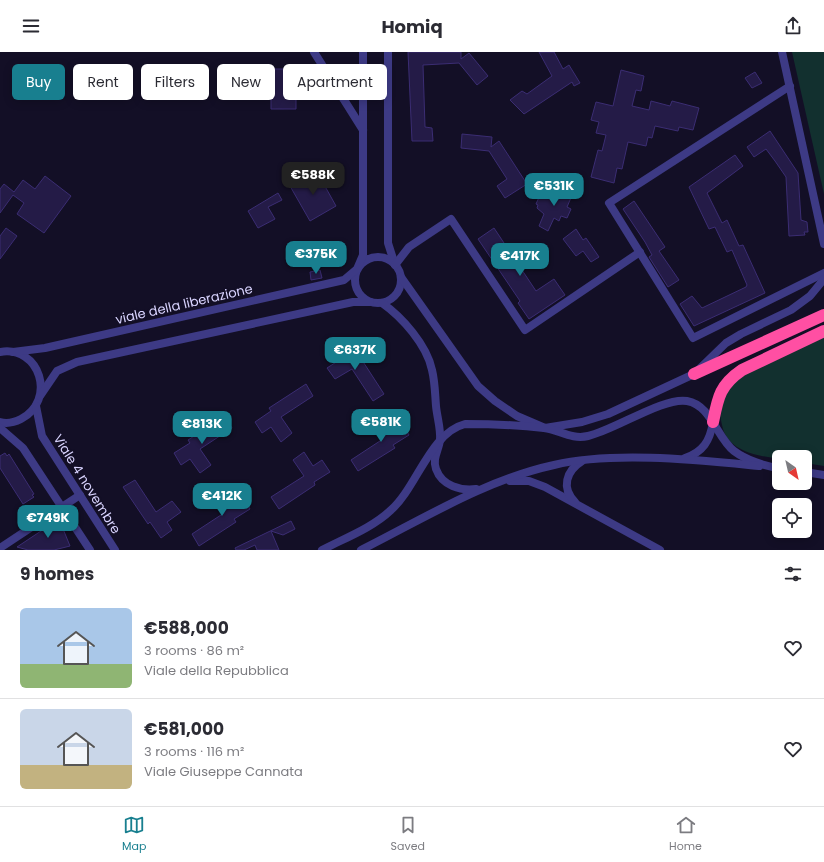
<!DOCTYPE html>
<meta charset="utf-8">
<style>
:root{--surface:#fff;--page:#f7f7f7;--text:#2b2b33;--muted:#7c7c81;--line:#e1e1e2;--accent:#187f8f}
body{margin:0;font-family:Poppins,sans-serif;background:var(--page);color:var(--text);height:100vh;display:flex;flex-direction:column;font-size:15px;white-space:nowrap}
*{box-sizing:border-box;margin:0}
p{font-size:13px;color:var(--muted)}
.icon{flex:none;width:22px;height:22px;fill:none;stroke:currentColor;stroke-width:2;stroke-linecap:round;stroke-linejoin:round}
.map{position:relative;height:498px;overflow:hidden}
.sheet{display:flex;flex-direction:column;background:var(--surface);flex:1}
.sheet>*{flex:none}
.top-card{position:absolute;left:12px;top:12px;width:400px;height:36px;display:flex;gap:8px}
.needle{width:26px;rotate:146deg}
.fabs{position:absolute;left:772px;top:398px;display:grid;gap:8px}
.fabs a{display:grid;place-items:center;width:40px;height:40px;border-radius:6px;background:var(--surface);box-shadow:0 2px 10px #0003;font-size:20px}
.price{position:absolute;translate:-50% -34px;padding:0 9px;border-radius:8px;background:var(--accent);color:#fff;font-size:13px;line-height:26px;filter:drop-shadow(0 1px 2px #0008)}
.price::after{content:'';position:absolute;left:50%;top:24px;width:12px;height:9px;margin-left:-6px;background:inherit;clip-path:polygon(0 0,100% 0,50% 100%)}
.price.selected{background:#222;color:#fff}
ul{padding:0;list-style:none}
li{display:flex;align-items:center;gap:12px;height:100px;padding:0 20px}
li+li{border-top:1px solid var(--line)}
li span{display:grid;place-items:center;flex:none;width:112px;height:80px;border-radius:6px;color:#555}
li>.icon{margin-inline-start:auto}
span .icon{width:48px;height:48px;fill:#fffc;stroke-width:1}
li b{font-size:17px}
h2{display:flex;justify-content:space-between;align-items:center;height:48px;padding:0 20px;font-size:17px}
.tag{padding:0 14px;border-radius:6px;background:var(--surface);box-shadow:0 2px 10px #0003;font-size:14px;line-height:36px}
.tag.selected{background:var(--accent);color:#fff}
header{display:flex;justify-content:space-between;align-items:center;height:52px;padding:0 20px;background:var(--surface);font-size:18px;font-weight:700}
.menu{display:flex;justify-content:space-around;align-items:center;height:56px;border-top:1px solid var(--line);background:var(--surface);font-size:11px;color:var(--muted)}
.menu a{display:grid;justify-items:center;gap:2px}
.menu .selected{color:var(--accent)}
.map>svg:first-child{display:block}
.green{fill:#12302f}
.building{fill:#241b47;stroke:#3b2d73}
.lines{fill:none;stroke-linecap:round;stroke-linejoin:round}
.minor{stroke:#3d3a85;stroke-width:8}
.highway{stroke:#ff4fa3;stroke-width:12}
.labels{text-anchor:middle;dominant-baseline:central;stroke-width:4;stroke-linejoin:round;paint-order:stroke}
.street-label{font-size:13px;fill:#d9d4ff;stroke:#130f26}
</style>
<header><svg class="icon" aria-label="menu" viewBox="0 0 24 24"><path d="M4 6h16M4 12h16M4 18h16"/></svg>Homiq<svg class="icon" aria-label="share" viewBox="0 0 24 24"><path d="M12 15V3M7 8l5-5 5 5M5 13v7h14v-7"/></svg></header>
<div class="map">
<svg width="824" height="498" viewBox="0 0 824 498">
<rect width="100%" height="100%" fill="#130f26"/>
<g class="green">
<polygon points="792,0 824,0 824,142"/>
<path d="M824 284V414L805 411V405H779V407C759 404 730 400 723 377 720 365 717 352 724 341 735 322 802 294 824 284Z"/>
</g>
<g class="building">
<polygon points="408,0 461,0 461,7 469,1 488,24 477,33 459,11 423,13 425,75 432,76 433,89 412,89"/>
<polygon points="539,0 554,0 563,17 569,13 580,31 574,34 572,30 524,62 510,48 522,39 527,42 552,24"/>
<polygon points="266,17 292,17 292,36 296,36 296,57 271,57 271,38 266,38"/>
<polygon points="621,18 644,24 641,39 636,38 632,54 649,58 651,49 670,54 672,49 699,56 693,78 679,75 678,79 655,74 652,86 648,85 646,94 628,90 622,117 617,116 614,131 591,125 598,98 602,99 606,83 596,81 599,70 591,68 596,50 613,54"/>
<polygon points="755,20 762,31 752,36 745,26"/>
<polygon points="770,79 798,121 801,168 807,170 808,180 804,180 805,183 789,184 786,125 775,109 766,97 754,105 747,95"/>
<polygon points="462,82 492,85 491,95 499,89 527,132 505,146 497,134 507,127 489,99 461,96"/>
<polygon points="735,103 743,114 707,141 722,171 727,168 739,194 743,193 765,241 694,274 680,252 692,244 702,256 746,235 747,233 732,198 727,200 715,175 709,177 689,135"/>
<polygon points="317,120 336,154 310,169 290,134"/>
<polygon points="45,124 71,144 44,181 17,162 24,151 13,143 0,161 0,137 4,132 14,140 23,128 35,137"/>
<polygon points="564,137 573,141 567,155 571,157 567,166 561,164 559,169 554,166 548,179 539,174 544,162 537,156 538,153 536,152 540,143 542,144 543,141 548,143 549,141 554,143 556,138 563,141"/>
<polygon points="278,141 282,148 268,155 275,167 258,176 248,159"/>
<polygon points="634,149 665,195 659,199 679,228 668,235 649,205 652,203 645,190 623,157"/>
<polygon points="6,176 17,184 0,207 0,184"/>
<polygon points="494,176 536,239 554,227 565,243 529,267 518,251 520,249 478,187"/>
<polygon points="576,177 583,188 586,186 599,205 591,210 583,199 576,204 563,187"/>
<polygon points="320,218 322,226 311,228 310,220"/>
<polygon points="347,291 358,307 360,305 384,342 373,349 352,317 335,327 327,316 341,307 336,298"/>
<polygon points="306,332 313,344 281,365 292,381 281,390 271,375 262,381 255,370 271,359 269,356"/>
<polygon points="383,362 393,377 402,371 409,383 393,393 395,396 358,419 351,408 383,387 372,371"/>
<polygon points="225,364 232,376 200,397 211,413 200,421 190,407 181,413 174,401 190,391 188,388"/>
<polygon points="304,400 313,414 322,408 330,420 314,430 315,433 279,457 271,445 304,424 293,408"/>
<polygon points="5,401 7,404 9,402 34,442 32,443 34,445 23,452 0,416 0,404"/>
<polygon points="135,428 156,460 172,449 181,460 167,470 172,478 161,486 150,470 148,472 123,435"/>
<polygon points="224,437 234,451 243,445 250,457 234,467 236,470 199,494 192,482 224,461 213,445"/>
<polygon points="59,467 70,494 54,498 28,498 17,495"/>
<polygon points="291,469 295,477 283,483 271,479 279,498 257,498 255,493 244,498 236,498 235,496"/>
</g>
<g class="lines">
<g class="minor">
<polyline points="314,0 363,78"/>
<polyline points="388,0 388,191 395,213"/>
<polyline points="782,0 824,192"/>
<polyline points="790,34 609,151 693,286 824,221"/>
<circle cx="378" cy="228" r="23"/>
<polyline points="395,213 409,195 451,167 525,278 640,200"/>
<polyline points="401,225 478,334 495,349 517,364 545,376 582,370 608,362 694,322 726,291 741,282 791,258 810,244 824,227"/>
<path d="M382 251C402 265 427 293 432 318 435 330 435 342 436 354 437 365 441 377 440 388 439 398 432 406 436 417 442 434 461 439 476 437"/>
<path d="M0 300C40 293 57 348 21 367 15 370 7 372 0 370"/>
<polyline points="13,300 45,296 344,228 357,217 363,203 363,0"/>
<polyline points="40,344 57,319 77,310 353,250 370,250"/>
<polyline points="36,354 42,384 115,498"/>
<polyline points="0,376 23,396 90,498"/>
<path d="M685 406C703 400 710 389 713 370"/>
<polyline points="805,420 824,423"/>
<polyline points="510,429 529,429 545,435 660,498"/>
<path d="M575 450C561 436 566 419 582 409"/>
<polyline points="0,496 80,443"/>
<path d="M322 498C345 486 372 476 391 458 417 435 430 381 465 372 490 372 518 373 544 376 559 378 572 388 588 384 615 378 663 345 687 349 711 353 717 386 734 399 746 408 764 414 779 416"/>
<path d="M361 498C423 467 485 428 554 413 614 399 697 408 759 414"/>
</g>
<g class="highway">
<polyline points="694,322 824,263"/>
<path d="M713 370C718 345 720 333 742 318L824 279"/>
</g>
</g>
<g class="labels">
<g class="street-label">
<text transform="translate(184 252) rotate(-13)">viale della liberazione</text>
<text transform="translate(87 432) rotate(58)">Viale 4 novembre</text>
</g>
</g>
</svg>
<div class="fabs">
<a><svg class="needle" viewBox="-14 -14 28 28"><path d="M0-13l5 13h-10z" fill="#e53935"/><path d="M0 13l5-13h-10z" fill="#7c7c81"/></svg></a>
<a><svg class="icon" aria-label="locate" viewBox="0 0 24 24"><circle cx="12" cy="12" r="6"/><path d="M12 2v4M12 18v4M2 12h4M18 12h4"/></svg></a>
</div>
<b class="price selected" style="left:313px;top:144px">€588K</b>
<b class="price" style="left:554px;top:155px">€531K</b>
<b class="price" style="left:316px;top:223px">€375K</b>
<b class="price" style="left:520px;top:225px">€417K</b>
<b class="price" style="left:355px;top:319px">€637K</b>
<b class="price" style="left:381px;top:391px">€581K</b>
<b class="price" style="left:202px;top:393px">€813K</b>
<b class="price" style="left:222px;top:465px">€412K</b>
<b class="price" style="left:48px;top:487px">€749K</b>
<div class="top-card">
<a class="tag selected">Buy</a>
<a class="tag">Rent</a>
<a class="tag">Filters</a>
<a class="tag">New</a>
<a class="tag">Apartment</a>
</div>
</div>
<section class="sheet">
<h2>9 homes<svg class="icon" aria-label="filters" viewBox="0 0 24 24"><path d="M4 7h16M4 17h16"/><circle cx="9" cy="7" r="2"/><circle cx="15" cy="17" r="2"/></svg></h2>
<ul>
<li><span style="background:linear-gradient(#a9c7e8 70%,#8fb573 0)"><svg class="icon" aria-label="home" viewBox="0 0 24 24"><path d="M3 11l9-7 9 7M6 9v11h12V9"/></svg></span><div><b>€588,000</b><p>3 rooms · 86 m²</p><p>Viale della Repubblica</p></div><svg class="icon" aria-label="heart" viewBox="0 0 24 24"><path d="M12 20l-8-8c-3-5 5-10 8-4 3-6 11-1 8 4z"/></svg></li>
<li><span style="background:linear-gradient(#c9d6e8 70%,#c2b280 0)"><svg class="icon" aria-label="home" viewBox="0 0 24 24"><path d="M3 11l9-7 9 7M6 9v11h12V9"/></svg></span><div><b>€581,000</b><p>3 rooms · 116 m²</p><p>Viale Giuseppe Cannata</p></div><svg class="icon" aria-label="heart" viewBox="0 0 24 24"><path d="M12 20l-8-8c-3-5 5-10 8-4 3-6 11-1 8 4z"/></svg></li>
</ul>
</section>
<nav class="menu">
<a class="selected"><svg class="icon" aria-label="map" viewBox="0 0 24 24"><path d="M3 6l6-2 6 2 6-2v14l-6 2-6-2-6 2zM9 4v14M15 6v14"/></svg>Map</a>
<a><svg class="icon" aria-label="saved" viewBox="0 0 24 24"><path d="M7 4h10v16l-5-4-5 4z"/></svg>Saved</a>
<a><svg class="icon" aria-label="home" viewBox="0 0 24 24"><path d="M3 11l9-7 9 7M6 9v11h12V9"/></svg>Home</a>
</nav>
